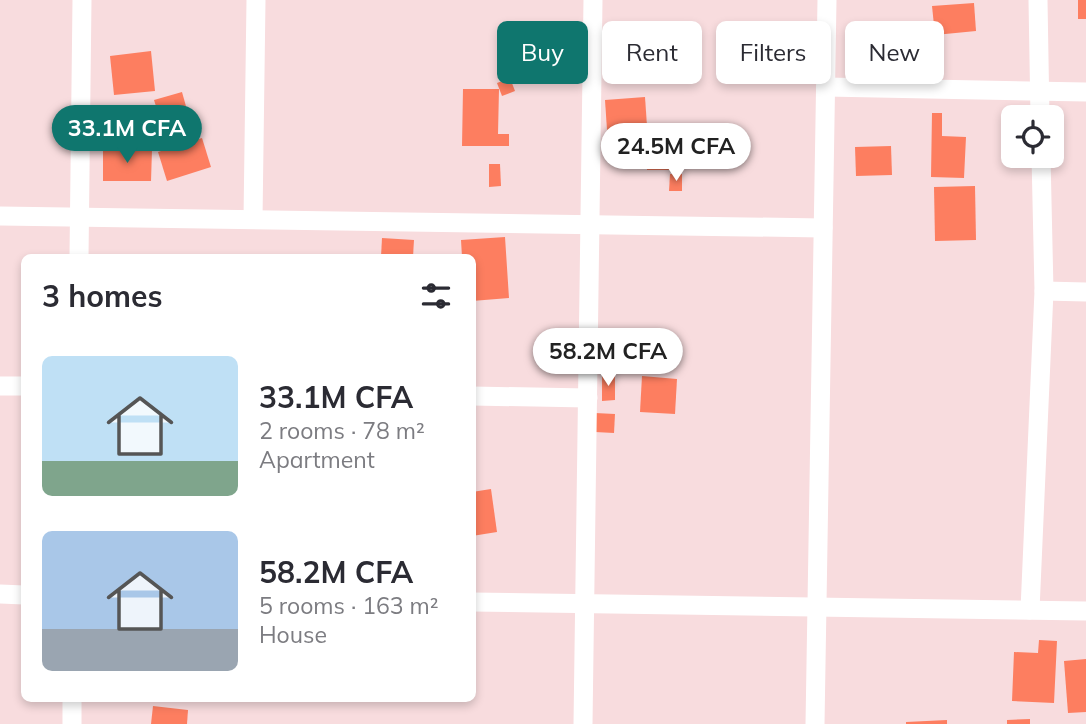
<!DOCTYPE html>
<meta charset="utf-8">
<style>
:root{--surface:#fff;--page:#f7f7f7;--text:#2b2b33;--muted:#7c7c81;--accent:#0f766e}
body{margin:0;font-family:Mulish,sans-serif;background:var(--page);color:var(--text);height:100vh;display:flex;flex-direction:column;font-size:26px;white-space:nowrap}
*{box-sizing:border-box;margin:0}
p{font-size:23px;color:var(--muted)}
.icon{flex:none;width:38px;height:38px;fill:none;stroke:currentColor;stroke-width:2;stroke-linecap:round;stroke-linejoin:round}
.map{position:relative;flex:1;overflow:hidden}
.side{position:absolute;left:21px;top:254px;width:455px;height:448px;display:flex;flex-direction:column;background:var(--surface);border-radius:10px;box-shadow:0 4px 10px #0003}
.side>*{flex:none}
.banner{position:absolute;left:497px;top:21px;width:483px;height:63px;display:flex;gap:14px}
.buttons{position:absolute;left:1001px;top:105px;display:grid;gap:14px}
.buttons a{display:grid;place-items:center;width:63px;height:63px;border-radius:10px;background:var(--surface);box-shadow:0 4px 10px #0003;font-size:35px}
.price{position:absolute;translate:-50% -60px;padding:0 16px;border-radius:24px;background:#fff;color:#222;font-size:23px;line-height:46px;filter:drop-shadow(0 2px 4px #0008)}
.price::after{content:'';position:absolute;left:50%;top:42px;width:21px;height:16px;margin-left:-10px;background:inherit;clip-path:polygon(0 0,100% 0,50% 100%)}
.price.selected{background:var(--accent);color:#fff}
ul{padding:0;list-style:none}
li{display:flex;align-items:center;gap:21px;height:175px;padding:0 21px}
li span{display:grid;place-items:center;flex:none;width:196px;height:140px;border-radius:10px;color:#555}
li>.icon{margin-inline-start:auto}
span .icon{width:84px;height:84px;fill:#fffc;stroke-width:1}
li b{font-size:30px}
h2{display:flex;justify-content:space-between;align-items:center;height:84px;padding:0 21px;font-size:30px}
.chip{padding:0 24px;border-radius:10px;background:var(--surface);box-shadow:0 4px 10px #0003;font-size:24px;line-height:63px}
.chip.selected{background:var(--accent);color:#fff}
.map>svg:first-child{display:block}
.building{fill:#fd7e60}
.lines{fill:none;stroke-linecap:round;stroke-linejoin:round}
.minor{stroke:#fff;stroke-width:19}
</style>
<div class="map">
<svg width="1086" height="724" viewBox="0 0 1086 724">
<rect width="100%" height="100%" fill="#f8dcde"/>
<g class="building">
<rect x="1078" y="0" width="8" height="19"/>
<polygon points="974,3 976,31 935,35 932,6"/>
<polygon points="943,46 943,67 911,67 911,47"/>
<polygon points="151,51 155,91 114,95 110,56"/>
<polygon points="510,78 515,91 502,96 497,83"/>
<polygon points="463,89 499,89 498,134 509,134 509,146 462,146"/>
<polygon points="182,92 189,117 162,125 154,100"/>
<polygon points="645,97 647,126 607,130 605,100"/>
<polygon points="932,113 942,113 942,136 966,137 964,178 931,177"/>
<polygon points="679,132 679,170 647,170 647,133"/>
<polygon points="202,138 211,167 167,181 158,152"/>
<polygon points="891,146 892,175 856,176 855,147"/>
<polygon points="103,148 152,149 151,181 103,181"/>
<polygon points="489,164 500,164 501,186 489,187"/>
<polygon points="670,174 682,174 682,191 669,191"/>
<polygon points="975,186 976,240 935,241 934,187"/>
<polygon points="505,237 509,298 472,301 472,257 462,257 461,240"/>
<polygon points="382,238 414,240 413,257 381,257"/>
<polygon points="602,376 615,376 615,400 602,401"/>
<polygon points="642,376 677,379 675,414 640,412"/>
<polygon points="595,413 615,414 614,433 595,432"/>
<polygon points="491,489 497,532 472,536 472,492"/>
<polygon points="1039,640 1057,641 1054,703 1012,701 1014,652 1038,653"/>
<polygon points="1086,659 1086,712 1068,713 1064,661"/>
<polygon points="153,706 188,710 187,724 151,724"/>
<polygon points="1030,719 1030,724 1007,724 1007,720"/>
<polygon points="947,720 947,724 906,724 906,722"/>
</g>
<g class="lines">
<g class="minor">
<polyline points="1038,0 1040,117"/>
<polyline points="826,87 1086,92"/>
<polyline points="0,216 823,228"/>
<polyline points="253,219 256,0"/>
<polyline points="79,257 82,0"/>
<polyline points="1044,291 1086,292"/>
<polyline points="0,386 24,386"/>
<polyline points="472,396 588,398"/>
<polyline points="0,594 24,595"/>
<polyline points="472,602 1086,611"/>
<polyline points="1030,610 1044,291 1041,156"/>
<polyline points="72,724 72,698"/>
<polyline points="583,724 593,0"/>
<polyline points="815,724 827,0"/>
</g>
</g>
</svg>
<div class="buttons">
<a><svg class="icon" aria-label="locate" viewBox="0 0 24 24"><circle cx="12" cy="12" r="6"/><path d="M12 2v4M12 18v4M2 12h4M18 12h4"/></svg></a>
</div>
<b class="price selected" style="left:127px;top:165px">33.1M CFA</b>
<b class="price" style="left:676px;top:183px">24.5M CFA</b>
<b class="price" style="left:608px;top:388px">58.2M CFA</b>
<div class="banner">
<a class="chip selected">Buy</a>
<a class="chip">Rent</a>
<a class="chip">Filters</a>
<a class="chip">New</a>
</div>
<section class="side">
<h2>3 homes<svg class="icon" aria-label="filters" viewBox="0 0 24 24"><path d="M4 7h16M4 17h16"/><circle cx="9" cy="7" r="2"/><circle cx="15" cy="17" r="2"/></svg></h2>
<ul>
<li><span style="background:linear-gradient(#bfe0f5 75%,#7fa58c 0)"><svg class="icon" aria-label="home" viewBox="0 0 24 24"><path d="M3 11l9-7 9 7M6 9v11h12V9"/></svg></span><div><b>33.1M CFA</b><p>2 rooms · 78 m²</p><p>Apartment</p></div></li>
<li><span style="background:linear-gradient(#a9c7e8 70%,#9aa5b1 0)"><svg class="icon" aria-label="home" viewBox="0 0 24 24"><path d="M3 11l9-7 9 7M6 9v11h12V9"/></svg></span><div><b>58.2M CFA</b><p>5 rooms · 163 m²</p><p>House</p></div></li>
</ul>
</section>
</div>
